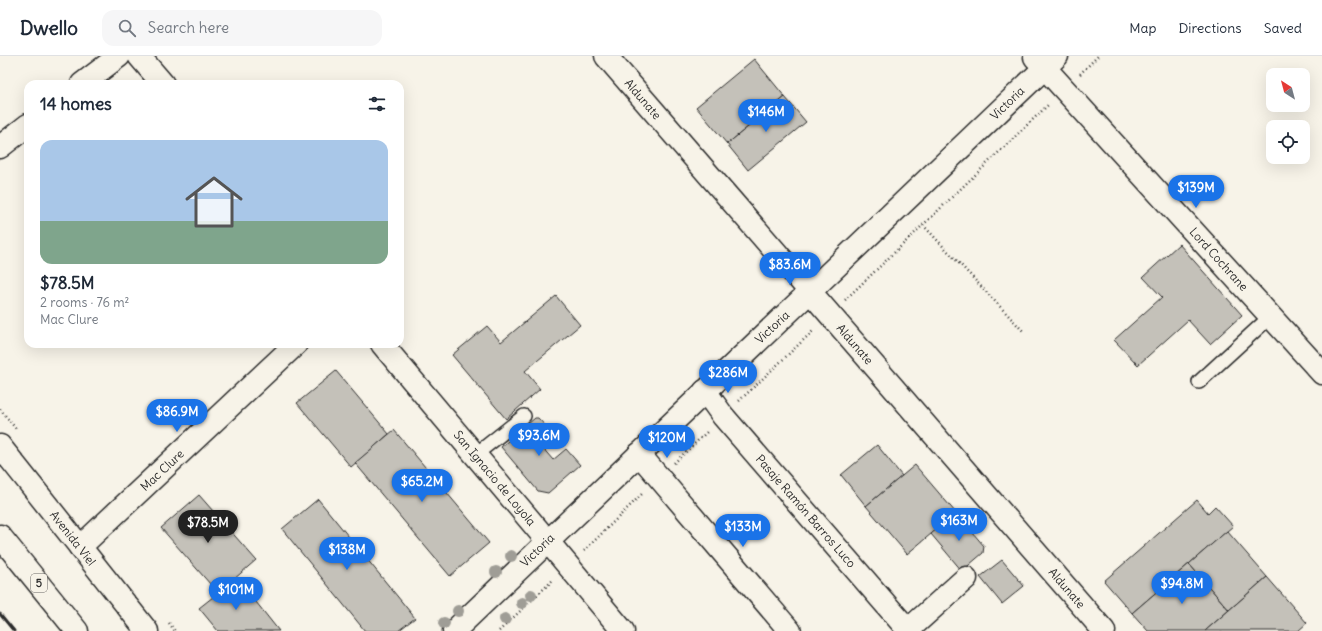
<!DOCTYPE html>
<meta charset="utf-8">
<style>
:root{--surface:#fff;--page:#f6f6f7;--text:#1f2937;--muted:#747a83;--line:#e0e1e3;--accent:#1a73e8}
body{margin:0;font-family:Delius,sans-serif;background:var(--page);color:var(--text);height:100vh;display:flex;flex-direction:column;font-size:15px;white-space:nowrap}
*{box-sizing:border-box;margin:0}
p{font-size:13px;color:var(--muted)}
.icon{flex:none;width:22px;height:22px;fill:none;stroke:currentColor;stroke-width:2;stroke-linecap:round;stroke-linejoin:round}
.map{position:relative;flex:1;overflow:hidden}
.sheet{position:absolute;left:24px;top:24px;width:380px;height:268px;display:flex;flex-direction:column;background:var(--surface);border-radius:12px;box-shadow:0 4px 16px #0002}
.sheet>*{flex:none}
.needle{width:26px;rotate:324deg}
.fabs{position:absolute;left:1266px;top:12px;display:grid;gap:8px}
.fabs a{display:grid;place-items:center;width:44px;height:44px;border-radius:8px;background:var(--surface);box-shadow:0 4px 16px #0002;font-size:20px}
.price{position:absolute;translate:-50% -34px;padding:0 9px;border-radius:14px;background:var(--accent);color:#fff;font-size:13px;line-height:26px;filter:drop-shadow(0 1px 2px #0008)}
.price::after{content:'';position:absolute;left:50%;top:24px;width:12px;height:9px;margin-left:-6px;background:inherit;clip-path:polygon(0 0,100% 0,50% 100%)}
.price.selected{background:#222;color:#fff}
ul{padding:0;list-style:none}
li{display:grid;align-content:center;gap:8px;height:212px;padding:0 16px}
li+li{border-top:1px solid var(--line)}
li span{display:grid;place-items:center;height:124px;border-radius:12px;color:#555}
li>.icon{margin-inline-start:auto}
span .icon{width:72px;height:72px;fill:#fffc;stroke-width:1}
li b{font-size:17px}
h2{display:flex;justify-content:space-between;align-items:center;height:48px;padding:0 16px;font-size:17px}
header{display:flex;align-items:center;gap:24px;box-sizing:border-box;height:56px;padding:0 20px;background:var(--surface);border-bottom:1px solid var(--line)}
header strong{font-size:19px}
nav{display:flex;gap:22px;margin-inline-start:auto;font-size:14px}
.search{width:280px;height:36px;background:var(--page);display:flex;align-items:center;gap:10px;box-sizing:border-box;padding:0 14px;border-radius:12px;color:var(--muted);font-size:15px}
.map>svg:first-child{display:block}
.building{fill:#c4c1b9;stroke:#2b2b2b}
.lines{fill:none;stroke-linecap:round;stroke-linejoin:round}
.lane-casing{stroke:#2b2b2b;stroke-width:16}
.street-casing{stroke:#2b2b2b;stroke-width:25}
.secondary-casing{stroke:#2b2b2b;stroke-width:25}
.primary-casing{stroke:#2b2b2b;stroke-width:25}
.highway-casing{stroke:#2b2b2b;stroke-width:25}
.path{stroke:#2b2b2b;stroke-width:2.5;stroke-dasharray:1 3;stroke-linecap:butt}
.lane{stroke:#f7f3e8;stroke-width:13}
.street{stroke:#f7f3e8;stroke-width:22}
.secondary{stroke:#f7f3e8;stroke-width:22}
.primary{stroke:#f7f3e8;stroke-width:22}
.highway{stroke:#f7f3e8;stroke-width:22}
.rail{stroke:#2b2b2b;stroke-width:3}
.tree{fill:#9f9d96}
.labels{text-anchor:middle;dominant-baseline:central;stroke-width:3;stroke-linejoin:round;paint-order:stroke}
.shield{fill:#f7f3e8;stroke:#686764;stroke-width:1}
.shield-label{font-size:11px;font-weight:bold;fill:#2b2b2b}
.street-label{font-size:12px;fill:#2b2b2b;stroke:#f7f3e8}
</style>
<header>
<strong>Dwello</strong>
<div class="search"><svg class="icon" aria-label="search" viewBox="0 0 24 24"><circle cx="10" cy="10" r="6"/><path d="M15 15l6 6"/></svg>Search here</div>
<nav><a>Map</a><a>Directions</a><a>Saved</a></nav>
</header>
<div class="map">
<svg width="1322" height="575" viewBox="0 0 1322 575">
<rect width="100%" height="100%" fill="#f7f3e8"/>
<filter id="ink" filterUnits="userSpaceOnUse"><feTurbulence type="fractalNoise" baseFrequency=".025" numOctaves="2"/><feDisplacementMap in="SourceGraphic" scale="8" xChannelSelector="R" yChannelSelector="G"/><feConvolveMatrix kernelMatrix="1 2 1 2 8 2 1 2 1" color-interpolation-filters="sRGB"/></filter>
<g filter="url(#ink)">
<g class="building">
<polygon points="754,3 785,41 727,88 696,51"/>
<polygon points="785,41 806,66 748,114 727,88"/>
<polygon points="1179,188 1242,259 1210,288 1188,264 1138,309 1114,284 1162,241 1143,221"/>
<polygon points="556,240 580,269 525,315 540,333 506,363 452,299 487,270 501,286"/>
<polygon points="336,315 389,378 351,411 297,347"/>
<polygon points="535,362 538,362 554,379 541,390 553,404 566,393 580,409 548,437 538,435 501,391"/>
<polygon points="394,374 489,487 450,520 355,407"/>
<polygon points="877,389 902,420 866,450 841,419"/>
<polygon points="915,409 956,457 907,498 866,450"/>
<polygon points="199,439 256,504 218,537 161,472"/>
<polygon points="318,443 415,562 398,575 365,575 282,473"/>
<polygon points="1197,444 1208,457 1215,450 1233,470 1132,557 1104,525"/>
<polygon points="956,457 984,490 983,497 962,515 931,478"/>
<polygon points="1227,475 1267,521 1229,554 1189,508"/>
<polygon points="1002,504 1024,530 1002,548 980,521"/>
<polygon points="1189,508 1229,554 1205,575 1148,575 1132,557"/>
<polygon points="1267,521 1307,567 1298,575 1205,575"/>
<polygon points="237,522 279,575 218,575 199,552"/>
</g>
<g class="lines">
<defs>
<g id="lane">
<polyline points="1199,326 1271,260"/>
<polyline points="475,399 524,360"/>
</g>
<g id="street">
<polyline points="606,0 1104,575"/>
<polyline points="82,28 119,0"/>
<polyline points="0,91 28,69"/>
<polyline points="705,335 723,360 908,574"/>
<polyline points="639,398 790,575"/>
<polyline points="80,491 296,288"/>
<polyline points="907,575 966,522"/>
</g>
<g id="secondary">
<polyline points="139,0 163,28"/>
<polyline points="1035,1 1322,317"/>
<polyline points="382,288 623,575"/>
<polyline points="454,575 1057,0"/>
</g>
<polyline id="primary" points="0,390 147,575"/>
<polyline id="highway" points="0,480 77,575"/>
</defs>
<use href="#lane" class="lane-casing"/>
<use href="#street" class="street-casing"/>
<use href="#secondary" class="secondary-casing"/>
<use href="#primary" class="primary-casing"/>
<use href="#highway" class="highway-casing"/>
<g class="path">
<polyline points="1080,18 1098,0"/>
<polyline points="923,169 1024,276"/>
<polyline points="845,244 1049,48"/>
<polyline points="739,345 814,274"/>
<polyline points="0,353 16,373"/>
<polyline points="674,407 707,376"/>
<polyline points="584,495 643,437"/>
<polyline points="169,567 175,575"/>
<polyline points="499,575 553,524"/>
</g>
<use href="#lane" class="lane"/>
<use href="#street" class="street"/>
<use href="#secondary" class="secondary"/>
<use href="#primary" class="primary"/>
<use href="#highway" class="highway"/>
<polyline class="rail" points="0,558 14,575"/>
</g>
<g class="tree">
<circle cx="511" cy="500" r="6"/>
<circle cx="496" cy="516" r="6"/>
<circle cx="531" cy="539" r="6"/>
<circle cx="522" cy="547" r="6"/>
<circle cx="458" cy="555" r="6"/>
<circle cx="505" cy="563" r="6"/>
<circle cx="444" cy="567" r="6"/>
</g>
</g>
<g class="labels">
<rect class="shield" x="31" y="518" width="16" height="18" rx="3"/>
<g class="shield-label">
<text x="39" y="527">5</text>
</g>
<g class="street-label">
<text transform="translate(643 43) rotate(49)">Aldunate</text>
<text transform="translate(1007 47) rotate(-44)">Victoria</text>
<text transform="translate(1219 203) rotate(48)">Lord Cochrane</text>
<text transform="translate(772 271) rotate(-43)">Victoria</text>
<text transform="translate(855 288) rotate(49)">Aldunate</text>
<text transform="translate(162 414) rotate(-43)">Mac Clure</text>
<text transform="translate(495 422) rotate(50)">San Ignacio de Loyola</text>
<text transform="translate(806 455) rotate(49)">Pasaje Ramón Barros Luco</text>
<text transform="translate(73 482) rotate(52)">Avenida Viel</text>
<text transform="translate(537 494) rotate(-44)">Victoria</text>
<text transform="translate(1067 532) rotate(49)">Aldunate</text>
</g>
</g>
</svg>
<div class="fabs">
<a><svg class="needle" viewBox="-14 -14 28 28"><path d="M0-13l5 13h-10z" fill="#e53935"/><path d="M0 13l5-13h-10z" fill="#747a83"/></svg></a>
<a><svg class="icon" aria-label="locate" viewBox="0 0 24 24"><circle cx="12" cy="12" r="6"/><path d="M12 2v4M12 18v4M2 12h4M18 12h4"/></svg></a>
</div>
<b class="price" style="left:766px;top:77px">$146M</b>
<b class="price" style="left:1196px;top:153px">$139M</b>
<b class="price" style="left:790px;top:230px">$83.6M</b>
<b class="price" style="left:728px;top:338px">$286M</b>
<b class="price" style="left:177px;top:377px">$86.9M</b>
<b class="price" style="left:539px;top:401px">$93.6M</b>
<b class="price" style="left:667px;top:403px">$120M</b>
<b class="price" style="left:422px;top:447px">$65.2M</b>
<b class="price" style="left:959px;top:486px">$163M</b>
<b class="price selected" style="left:208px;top:488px">$78.5M</b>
<b class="price" style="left:743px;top:492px">$133M</b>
<b class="price" style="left:347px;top:515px">$138M</b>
<b class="price" style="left:1182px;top:549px">$94.8M</b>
<b class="price" style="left:236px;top:555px">$101M</b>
<section class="sheet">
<h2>14 homes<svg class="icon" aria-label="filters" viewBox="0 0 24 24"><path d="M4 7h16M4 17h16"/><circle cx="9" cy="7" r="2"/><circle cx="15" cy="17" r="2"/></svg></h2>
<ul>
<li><span style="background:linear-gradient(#a9c7e8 65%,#7fa58c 0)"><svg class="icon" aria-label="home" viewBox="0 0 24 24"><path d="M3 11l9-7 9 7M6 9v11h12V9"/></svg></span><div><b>$78.5M</b><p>2 rooms · 76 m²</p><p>Mac Clure</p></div></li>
</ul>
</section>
</div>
